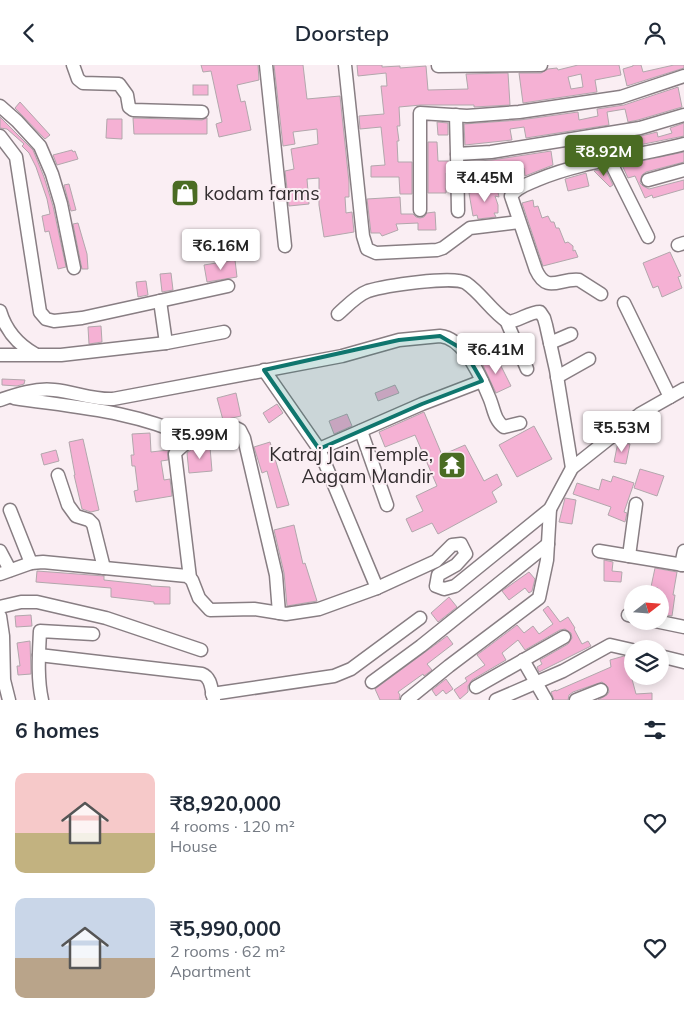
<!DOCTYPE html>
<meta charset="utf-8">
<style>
:root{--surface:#fff;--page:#f6f6f7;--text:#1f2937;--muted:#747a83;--accent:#4a6c23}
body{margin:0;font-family:Mulish,sans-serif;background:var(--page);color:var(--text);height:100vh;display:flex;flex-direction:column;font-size:19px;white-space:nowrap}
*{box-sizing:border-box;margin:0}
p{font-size:16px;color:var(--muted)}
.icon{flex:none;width:28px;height:28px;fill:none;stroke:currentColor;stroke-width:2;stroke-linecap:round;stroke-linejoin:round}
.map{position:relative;height:635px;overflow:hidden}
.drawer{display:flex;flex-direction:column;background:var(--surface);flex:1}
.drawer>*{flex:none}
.needle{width:32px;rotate:73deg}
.tools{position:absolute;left:624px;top:520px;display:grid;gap:10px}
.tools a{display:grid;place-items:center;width:45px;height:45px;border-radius:50%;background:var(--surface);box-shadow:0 2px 12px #0003;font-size:25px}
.price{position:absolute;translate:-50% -42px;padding:0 11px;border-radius:5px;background:#fff;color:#222;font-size:16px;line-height:32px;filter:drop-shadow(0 1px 2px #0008)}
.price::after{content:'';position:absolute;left:50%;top:30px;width:15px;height:11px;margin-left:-8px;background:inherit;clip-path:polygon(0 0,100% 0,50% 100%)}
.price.active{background:var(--accent);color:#fff}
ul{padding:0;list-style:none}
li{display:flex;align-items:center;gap:15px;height:125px;padding:0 15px}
li span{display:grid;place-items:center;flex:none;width:140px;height:100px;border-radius:10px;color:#555}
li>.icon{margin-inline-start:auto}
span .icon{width:60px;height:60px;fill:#fffc;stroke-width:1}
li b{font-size:21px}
h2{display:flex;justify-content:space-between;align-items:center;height:60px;padding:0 15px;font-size:21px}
header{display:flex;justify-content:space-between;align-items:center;height:65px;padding:0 15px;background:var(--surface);font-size:22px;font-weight:600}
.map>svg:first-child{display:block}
.building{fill:#f5b1d4;stroke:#b2a7ac;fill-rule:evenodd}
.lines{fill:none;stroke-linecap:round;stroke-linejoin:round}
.minor-casing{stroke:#887e83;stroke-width:15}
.minor{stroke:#fff;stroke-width:12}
.marked{fill:#0f766e;fill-opacity:0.2;stroke:#0f766e;stroke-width:4;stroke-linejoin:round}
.labels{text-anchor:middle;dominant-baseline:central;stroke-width:4;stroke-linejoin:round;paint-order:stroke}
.poi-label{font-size:19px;fill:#332e30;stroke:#faeef3;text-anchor:start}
</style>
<header><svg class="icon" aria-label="back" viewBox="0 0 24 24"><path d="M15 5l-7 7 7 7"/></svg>Doorstep<svg class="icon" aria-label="person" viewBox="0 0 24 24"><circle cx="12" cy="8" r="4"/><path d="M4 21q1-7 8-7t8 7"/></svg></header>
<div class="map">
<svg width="684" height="635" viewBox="0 0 684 635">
<rect width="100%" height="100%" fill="#faeef3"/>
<g class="building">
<polygon points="201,0 258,0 259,15 237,20 241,37 245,36 251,65 219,72 216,59 222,57 211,6 203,7"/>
<polygon points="274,0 303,0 307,34 340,31 349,117 349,132 345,132 346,148 352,147 354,167 324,172 319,140 319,113 307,114 309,139 289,141 285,106 294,104 291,84 318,79 317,64 293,67 295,79 283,81"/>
<polygon points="357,0 382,0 382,2 400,1 400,3 426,1 428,25 468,24 466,9 508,8 510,40 474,42 474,40 421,40 399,42 400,61 397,61 399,76 397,76 398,97 412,97 412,129 400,129 399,112 371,112 371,101 385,100 381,62 360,64 359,51 384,49 381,21 387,21 386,8 358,11"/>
<path d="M578 0H619L621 10 595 15 597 27 523 38 519 8H541L548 4 557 3 558 5ZM581 9 583 22 571 24 568 12Z"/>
<polygon points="633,0 641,0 643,7 674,0 684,0 684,3 627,21 623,4 633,1"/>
<rect x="193" y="20" width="15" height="10"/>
<polygon points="678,22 682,42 638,55 628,57 625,44 607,47 609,60 526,73 524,62 510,64 512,75 465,80 464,59 520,55 578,47 579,55 598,51 597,44 624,40"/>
<polygon points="20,37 50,70 45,74 15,43"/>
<polygon points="0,52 33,85 44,112 53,141 66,202 58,204 49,166 45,167 42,151 50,149 47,134 36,102 29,88 22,81 24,79 7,64 0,63"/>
<polygon points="133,53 202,55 207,53 207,69 134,69"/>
<polygon points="107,54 122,54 122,74 106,73"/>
<polygon points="437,57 448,58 448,70 438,70"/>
<polygon points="684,58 684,71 599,88 597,78 641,71 657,67 658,72 672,68 670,63"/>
<polygon points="428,77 437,77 438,96 449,96 449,108 446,108 446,128 428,128"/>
<polygon points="72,85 73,87 75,86 78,94 57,100 53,90"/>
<polygon points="551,86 553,100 525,111 524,103 511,104 511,101 485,105 484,98 465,100 465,97 492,95"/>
<polygon points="684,87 684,97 646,107 642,110 640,118 643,121 649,124 684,115 684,124 653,133 652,130 645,133 635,111 628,113 622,100"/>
<polygon points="605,104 613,120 610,122 594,106"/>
<polygon points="586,108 589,121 568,126 565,114"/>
<polygon points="69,119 76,145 71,146 64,120"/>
<polygon points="497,123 499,132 495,131 498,140 498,148 494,148 496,152 478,154 477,150 473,151 469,128"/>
<polygon points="400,132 401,149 413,149 416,152 420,153 424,152 427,148 435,147 436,165 418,165 418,158 396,159 398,165 382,171 380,168 371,168 367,134"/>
<polygon points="533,135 534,142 538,141 542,153 548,151 551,157 554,157 556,163 559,163 565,178 568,177 573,181 573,186 575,185 578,192 543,201 522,138"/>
<polygon points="78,158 87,189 88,204 82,204 73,159"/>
<polygon points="670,187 681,211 678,212 682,223 662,232 658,221 653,223 643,198"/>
<polygon points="235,195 237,212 207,217 204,200"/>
<polygon points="171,208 173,225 162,227 160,209"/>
<polygon points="146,216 148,230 138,232 136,217"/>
<polygon points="101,261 102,277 89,279 88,262"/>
<polygon points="496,291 511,321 496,328 482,298"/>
<polygon points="2,314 25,315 24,319 17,321 2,320"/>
<polygon points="395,320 399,328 378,336 375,328"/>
<polygon points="236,328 241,351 223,355 217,333"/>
<polygon points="277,339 283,348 269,358 263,348"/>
<polygon points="424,347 442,390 465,380 484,416 497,409 502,420 492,427 497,437 438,469 432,458 412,467 406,454 423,446 416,431 437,421 415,370 385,382 379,367"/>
<polygon points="347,349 352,361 334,369 329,356"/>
<polygon points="534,361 552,394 517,412 499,380"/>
<polygon points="150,368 151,387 168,385 168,395 161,396 164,415 170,414 172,431 136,437 134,426 138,425 135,401 132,401 131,390 134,390 132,369"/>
<polygon points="83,374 99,445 91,447 82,444 74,410 75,410 69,377"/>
<polygon points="270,377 289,440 277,443 267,406 262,408 254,382"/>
<polygon points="618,377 630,379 626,399 614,397"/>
<polygon points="210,382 212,406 189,408 187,388 192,384"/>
<polygon points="56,385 59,396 44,400 41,389"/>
<polygon points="640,404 664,411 657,431 634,423"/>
<polygon points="613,411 634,418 624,447 627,448 625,457 608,450 611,442 573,429 577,418 599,425 602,414 611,417"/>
<polygon points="565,433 576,435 572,459 559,457"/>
<polygon points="294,460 303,499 305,498 317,536 287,541 284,508 274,465"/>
<polygon points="604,495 613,497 612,506 622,507 621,517 604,516"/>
<polygon points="655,503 677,507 673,530 675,530 672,551 660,549 660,529 657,529 658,523 651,522"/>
<polygon points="37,506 104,511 104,515 151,520 151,521 170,522 170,539 154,539 154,537 111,532 111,523 36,517"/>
<polygon points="529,507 535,514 532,526 529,528 525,523 509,535 502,526"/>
<polygon points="449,532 457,542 438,557 431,548"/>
<polygon points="548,541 560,557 568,552 575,563 574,564 582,579 588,576 591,581 539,607 537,602 542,599 540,595 568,579 572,573 571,568 565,564 560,565 525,585 518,575 502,588 506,595 472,615 468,621 468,627 460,634 454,625 467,616 465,613 485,600 477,590 517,560 524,568 533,561 539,569 553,559 543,545"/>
<polygon points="31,550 32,561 16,562 15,551"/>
<polygon points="447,571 453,579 427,599 432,605 424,611 423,609 398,627 400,630 399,635 380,635 375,624"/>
<polygon points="30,576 31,609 18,610 17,601 20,601 17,578"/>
<polygon points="624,591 626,592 636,629 652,628 652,635 598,635 607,630 609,627 608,622 602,617 573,627 569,630 568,635 554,635 551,627 556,625 556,626 611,602 610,595"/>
<polygon points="446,614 453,624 446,629 443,625 436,631 432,625"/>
</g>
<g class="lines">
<defs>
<g id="minor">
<polyline points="73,0 78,14 83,18 119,19 127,30 129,42 133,45 202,47"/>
<polyline points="266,0 285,181"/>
<polyline points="345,0 363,171 367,184 376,188 437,185 443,183 470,163 519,157"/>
<polyline points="438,1 541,0"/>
<polyline points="0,41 17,56 40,81 52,109 61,139 74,203"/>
<polyline points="456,50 457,89 491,87 640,63 684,50"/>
<polyline points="0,71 16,92 40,247 46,254 54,256 82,253 228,221"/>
<polyline points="457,89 458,146"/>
<polyline points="609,94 648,172"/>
<polyline points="648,115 684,105"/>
<polyline points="420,145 420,48 467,51 519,47 621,32 684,11"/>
<polyline points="678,180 684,178"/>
<path d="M601 229 579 215C559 213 547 229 536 205L511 131C517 122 528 119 537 115 584 95 635 92 684 79"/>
<polyline points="160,236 166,278"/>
<polyline points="624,238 670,332"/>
<path d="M0 246C6 266 17 279 35 289"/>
<path d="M338 249C347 241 357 230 368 226 384 221 454 210 466 218 482 229 492 247 508 257 519 256 529 247 540 247L544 253 546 260 556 305 572 403"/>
<polyline points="506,255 527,304"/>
<polyline points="550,278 571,269"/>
<polyline points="0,290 61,290 166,278 224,267"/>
<polyline points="264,305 319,384"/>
<polyline points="557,312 589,294"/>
<path d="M14 333C74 342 135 346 189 372"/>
<path d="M0 335C17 329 36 323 54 325 75 327 93 335 113 334L342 291 399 275 440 271C464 273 481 312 489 332 494 343 494 355 504 362L520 358"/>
<polyline points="361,366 387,440"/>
<polyline points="58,410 68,440 76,451 89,455 93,459 104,503"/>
<polyline points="10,445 31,498"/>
<polyline points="0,486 10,505"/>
<polyline points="599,486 684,500"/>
<polyline points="629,491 636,439"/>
<polyline points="681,500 684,486"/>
<polyline points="0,509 31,498 43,497 187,511 192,515 199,533 210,545 254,544 286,549 319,544 377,523 436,496 452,480 461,479 466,489 456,500 438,510 436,521 444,524 455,521 550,444 572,403 640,349 684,324"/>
<path d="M190 513 175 389C178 382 187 381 189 372L236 363 240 365 244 373 276 510 279 548"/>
<polyline points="377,523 319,384 422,339 482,316"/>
<polyline points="0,542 21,537 37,537 106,553 201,585"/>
<polyline points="628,550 632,551"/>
<polyline points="0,551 3,571 4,615 9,635"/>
<polyline points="655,556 684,562"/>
<path d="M39 590 202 609C212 613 211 625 214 635"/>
<polyline points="660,591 684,597"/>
<polyline points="523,595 546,635"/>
<polyline points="372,617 421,581 548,479"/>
<polyline points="476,622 564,572"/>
<polyline points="212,629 334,611 351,604 420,553"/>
<path d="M42 635C37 613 39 588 40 566L93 569"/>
<polyline points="407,635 449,601 539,533 547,495 550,444"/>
<polyline points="496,635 563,606 610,580 632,585"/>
<polyline points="576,635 601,625"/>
</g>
</defs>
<use href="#minor" class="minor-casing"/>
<use href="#minor" class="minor"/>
</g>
<path class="marked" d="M440 271 464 285 482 316 422 339 319 384 264 305 399 275Z"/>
<defs>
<symbol id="shop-square" viewBox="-11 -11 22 22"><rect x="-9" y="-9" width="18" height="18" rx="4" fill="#4a6c23" stroke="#faeef3"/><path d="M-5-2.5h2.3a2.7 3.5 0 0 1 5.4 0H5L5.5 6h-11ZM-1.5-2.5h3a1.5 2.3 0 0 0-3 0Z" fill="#fff"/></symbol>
<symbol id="temple-square" viewBox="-11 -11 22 22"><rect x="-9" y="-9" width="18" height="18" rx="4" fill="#4a6c23" stroke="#faeef3"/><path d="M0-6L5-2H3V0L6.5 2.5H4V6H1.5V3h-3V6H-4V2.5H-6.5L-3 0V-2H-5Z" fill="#fff"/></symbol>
</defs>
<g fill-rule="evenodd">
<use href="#shop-square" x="169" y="112" width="32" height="32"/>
<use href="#temple-square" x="436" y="384" width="32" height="32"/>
</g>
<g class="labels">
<g class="poi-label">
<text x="204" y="128">kodam farms</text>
<text x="433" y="389" text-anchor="end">Katraj Jain Temple,<tspan x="433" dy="22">Aagam Mandir</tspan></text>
</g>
</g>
</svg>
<div class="tools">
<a><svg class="needle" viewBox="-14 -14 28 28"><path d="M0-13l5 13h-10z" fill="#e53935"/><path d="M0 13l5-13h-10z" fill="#747a83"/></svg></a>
<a><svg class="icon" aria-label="layers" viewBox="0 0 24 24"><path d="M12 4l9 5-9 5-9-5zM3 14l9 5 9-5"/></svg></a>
</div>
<b class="price active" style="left:604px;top:112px">₹8.92M</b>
<b class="price" style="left:485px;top:138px">₹4.45M</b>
<b class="price" style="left:221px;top:206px">₹6.16M</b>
<b class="price" style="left:496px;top:310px">₹6.41M</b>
<b class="price" style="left:622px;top:388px">₹5.53M</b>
<b class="price" style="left:200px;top:395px">₹5.99M</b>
</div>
<section class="drawer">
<h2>6 homes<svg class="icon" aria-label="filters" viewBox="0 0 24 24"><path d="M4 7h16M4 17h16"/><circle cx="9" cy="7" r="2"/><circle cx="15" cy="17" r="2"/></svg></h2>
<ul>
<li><span style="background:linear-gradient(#f6c9c9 60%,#c2b280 0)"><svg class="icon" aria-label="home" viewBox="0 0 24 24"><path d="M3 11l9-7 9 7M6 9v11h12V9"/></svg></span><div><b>₹8,920,000</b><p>4 rooms · 120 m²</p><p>House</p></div><svg class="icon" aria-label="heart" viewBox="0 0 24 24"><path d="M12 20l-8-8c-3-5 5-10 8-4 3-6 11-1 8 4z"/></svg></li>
<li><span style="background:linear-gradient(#c9d6e8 60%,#b9a48a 0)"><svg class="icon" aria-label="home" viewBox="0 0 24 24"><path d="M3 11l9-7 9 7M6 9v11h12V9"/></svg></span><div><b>₹5,990,000</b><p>2 rooms · 62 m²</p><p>Apartment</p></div><svg class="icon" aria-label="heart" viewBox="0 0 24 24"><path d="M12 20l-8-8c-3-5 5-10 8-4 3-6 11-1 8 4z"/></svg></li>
</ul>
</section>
